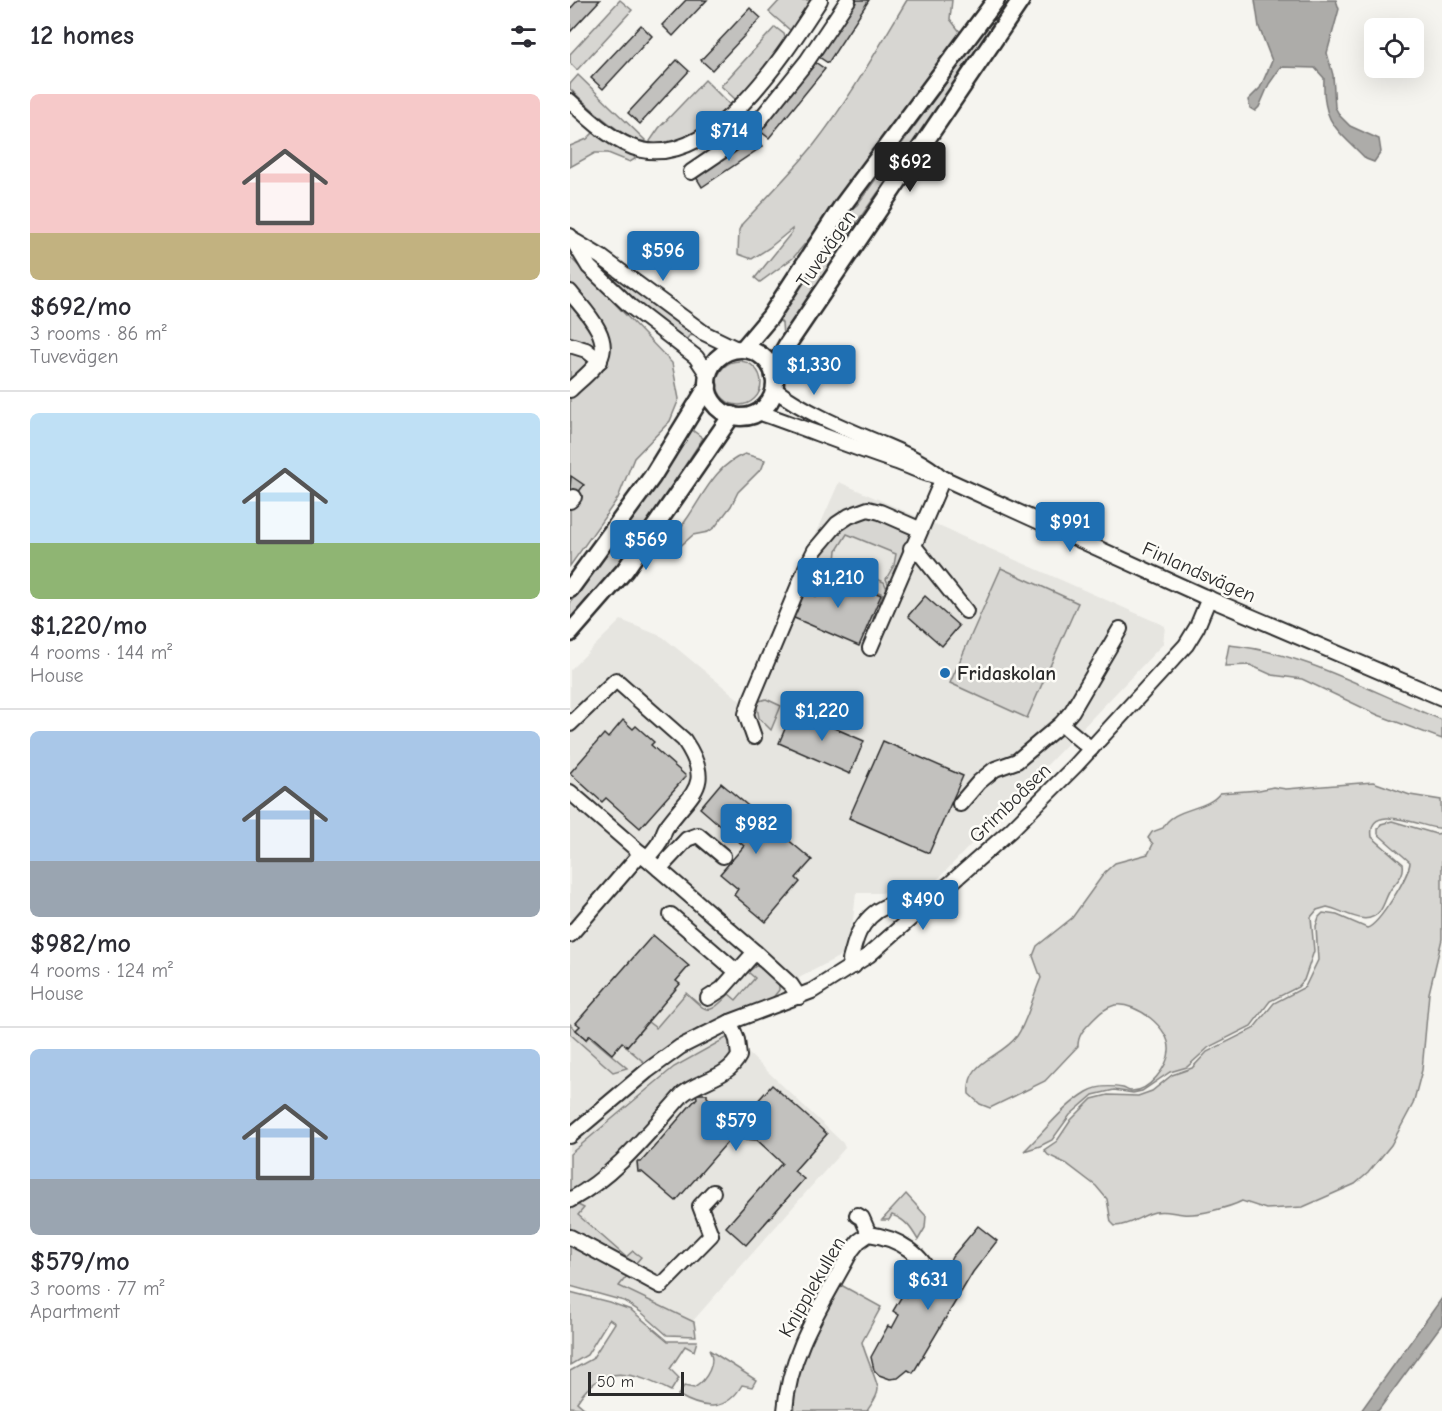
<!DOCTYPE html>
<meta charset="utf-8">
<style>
:root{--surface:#fff;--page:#f7f7f7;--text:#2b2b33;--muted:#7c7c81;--line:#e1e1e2;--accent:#1f6fb2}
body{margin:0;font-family:"Comic Neue",sans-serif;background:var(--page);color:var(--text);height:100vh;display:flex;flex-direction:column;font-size:22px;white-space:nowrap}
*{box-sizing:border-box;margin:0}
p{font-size:20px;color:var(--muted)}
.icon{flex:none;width:33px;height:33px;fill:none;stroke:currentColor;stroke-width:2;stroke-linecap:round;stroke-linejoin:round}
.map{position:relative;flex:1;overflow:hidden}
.details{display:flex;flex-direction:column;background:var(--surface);width:570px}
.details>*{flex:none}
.tools{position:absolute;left:794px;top:18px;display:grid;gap:12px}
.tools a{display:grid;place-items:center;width:60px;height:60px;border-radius:9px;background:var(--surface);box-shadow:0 6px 24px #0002;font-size:30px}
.scale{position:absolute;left:18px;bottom:15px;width:96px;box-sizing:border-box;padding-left:6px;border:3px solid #2b2b2b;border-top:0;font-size:16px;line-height:21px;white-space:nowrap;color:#2b2b2b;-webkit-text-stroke:4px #fdfcf7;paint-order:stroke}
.price{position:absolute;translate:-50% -51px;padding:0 14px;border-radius:6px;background:var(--accent);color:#fff;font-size:20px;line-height:39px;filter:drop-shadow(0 2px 3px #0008)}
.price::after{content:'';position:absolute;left:50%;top:36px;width:18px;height:14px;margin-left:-9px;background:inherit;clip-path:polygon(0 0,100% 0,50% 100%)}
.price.active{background:#222;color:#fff}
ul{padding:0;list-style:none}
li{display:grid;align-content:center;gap:12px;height:318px;padding:0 30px}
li+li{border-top:2px solid var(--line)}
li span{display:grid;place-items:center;height:186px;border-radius:9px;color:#555}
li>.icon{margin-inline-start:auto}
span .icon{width:108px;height:108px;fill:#fffc;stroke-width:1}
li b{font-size:26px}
h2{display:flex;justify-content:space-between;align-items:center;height:72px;padding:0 30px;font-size:26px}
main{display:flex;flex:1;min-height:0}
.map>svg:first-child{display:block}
.built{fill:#e6e5e0}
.green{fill:#d7d6d2;stroke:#81807e;stroke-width:1.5}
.water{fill:#adaca9;stroke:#797877;stroke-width:1.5}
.building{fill:#c2c1be;stroke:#2b2b2b;stroke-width:1.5}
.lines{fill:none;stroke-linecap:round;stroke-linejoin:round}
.minor-casing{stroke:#2b2b2b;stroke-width:18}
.major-casing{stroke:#2b2b2b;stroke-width:21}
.minor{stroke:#fdfcf7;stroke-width:14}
.major{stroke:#fdfcf7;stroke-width:16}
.poi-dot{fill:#1f6fb2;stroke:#fdfcf7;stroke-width:2}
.labels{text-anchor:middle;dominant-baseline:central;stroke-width:5;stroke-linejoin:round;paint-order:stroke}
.street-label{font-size:20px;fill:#2b2b2b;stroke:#fdfcf7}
.poi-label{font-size:20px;font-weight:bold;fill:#2b2b2b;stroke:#fdfcf7;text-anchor:start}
</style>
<main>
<section class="details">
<h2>12 homes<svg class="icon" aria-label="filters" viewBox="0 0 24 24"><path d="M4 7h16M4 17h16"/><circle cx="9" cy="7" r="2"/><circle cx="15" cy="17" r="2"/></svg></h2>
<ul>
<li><span style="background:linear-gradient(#f6c9c9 75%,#c2b280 0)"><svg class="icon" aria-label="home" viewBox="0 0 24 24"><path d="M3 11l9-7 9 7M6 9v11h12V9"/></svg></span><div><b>$692/mo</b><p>3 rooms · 86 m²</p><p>Tuvevägen</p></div></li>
<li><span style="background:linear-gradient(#bfe0f5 70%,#8fb573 0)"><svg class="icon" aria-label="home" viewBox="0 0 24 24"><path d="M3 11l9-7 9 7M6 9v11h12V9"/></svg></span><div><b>$1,220/mo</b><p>4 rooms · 144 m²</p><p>House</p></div></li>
<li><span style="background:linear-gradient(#a9c7e8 70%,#9aa5b1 0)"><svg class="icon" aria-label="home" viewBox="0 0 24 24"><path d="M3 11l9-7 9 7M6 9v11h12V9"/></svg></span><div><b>$982/mo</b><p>4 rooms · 124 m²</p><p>House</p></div></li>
<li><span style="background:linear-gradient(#a9c7e8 70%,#9aa5b1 0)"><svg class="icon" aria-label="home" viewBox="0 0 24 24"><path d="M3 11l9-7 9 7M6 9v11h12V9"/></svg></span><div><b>$579/mo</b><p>3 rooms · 77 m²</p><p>Apartment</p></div></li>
</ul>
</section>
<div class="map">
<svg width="872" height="1411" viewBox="0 0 872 1411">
<rect width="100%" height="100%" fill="#f5f4ef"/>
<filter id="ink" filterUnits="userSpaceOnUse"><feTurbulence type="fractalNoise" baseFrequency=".0167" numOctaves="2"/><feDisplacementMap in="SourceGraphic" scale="12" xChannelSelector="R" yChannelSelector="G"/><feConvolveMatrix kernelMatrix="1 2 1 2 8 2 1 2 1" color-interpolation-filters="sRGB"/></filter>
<g filter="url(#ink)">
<polygon class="built" points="269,482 595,626 593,644 366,881 311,893 286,893 283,920 272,955 229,978 239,1003 169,1027 176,1051 273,1143 275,1148 122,1322 48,1286 56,1275 0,1245 0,670 51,620 93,637 172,702"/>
<g class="green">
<polygon points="50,0 62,10 7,70 0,63 0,54"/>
<polygon points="210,0 243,0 224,28 220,30 199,12"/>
<path d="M337 0H382L380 19 391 33 255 220 223 258 190 282 185 278 222 232V229L199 248 182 259 168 254 169 230 172 224C196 198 221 173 243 146 279 100 307 50 337 0Z"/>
<polygon points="420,23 423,24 365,112 275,239 277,241 217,335 213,337 212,323 205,316 267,220 287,205"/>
<path d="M205 27 214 34 216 40C206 53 180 95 165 99L151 86Z"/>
<path d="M8 75 76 141C57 144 14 102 0 89V84Z"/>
<path d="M135 80 161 106C137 129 115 143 81 144L80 141 89 128Z"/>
<polygon points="25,131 63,154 65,159 60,162 38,153 25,153 0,167 0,146 17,139"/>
<polygon points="0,257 102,363 109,399 100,421 64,458 48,498 0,566"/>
<polygon points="22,258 126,335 119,336 116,340 74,308"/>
<circle cx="169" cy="383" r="22"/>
<polygon points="118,427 133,438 58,553 0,622 0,603 105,458"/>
<path d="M175 454 195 460 192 468 168 492 161 506 145 527 138 532 123 535 106 550 98 548C100 537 110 530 116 520 133 496 145 465 175 454Z"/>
<polygon points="301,515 340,532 342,536 319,586 316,579 324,565 326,554 277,534 267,550 266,561 314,582 318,591 303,619 313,594 256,570 249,586 248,582 254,567 246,562 256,546 281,520"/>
<polygon points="431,568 508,603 457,718 380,683"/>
<path d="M659 645C734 652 803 693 872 720V739L808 715 732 679 702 675 680 665 655 666Z"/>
<polygon points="196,699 211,706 201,730 189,718 186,702"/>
<path d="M803 782 840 795 871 800 872 828C862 832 796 798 802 837L833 864C835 875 827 881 821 889 816 896 815 904 810 911 796 929 774 910 757 907L747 910 741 917 744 951 734 980 728 987 700 1001 681 1026 639 1047 617 1067 600 1072 572 1091 563 1093 544 1090 523 1095 500 1115 482 1140 470 1146 454 1151C475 1131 492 1107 517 1092 527 1086 542 1086 553 1088 556 1089 558 1091 561 1091 579 1092 598 1066 599 1051 601 1028 566 1002 545 1005 534 1008 528 1015 520 1023 513 1030 508 1036 508 1046L475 1081 420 1108 410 1104 399 1094C396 1060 430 1059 447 1036 457 1022 463 995 471 978L463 956 467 946 502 918 535 872 545 863 578 854 583 844 578 838 582 832 593 828C603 807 637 811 650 793L689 790 703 787 716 789Z"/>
<path d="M822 821 866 834 872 833V939L859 993 852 1070 843 1104 821 1145 798 1173 785 1184 733 1207 696 1209 672 1201C661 1207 626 1216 613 1214 603 1213 595 1210 585 1212 571 1215 560 1226 545 1226L541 1222 537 1199 526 1186 497 1164 478 1155 474 1150 487 1141 501 1120 522 1099 538 1095 568 1096 582 1091 602 1075 622 1068 637 1052 683 1029 704 1003 735 987 748 960 746 926 749 917 753 913 767 915 797 928C809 925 840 874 840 862L808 834V829L811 824Z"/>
<path d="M186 966 193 968 209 983V990L201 1000 129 1028 75 1063 56 1047 78 1022 86 1028 116 993C137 1011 137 1018 159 994L166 1000 185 978 178 972Z"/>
<polygon points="0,1024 16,1040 19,1036 57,1068 43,1072 0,1034"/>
<polygon points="156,1038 160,1039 164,1053 153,1068 113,1086 48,1158 0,1194 0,1154 104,1067"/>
<path d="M336 1194 356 1216 355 1228 348 1240C341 1228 336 1220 322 1215L319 1220H312Z"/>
<polygon points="8,1205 14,1208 8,1215 56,1257 63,1251 71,1257 64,1265 0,1231 0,1209"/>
<polygon points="0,1245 57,1276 49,1286 124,1322 126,1336 97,1335 71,1312 54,1301 0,1286"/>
<path d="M271 1285 311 1307 292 1342C294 1352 308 1383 308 1389 308 1397 301 1404 297 1411H225L223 1392 231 1358Z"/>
<path d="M0 1292 39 1302 61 1310 98 1341H127L124 1351 115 1346 100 1369 109 1378 101 1391C65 1373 34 1361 7 1402L15 1409 0 1407V1371L22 1359 45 1323 39 1319 17 1355 0 1365Z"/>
<path d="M139 1350 186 1380 182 1387 172 1385C157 1411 135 1411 108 1395L114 1386 124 1388C137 1380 147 1362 139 1350Z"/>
</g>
<g class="water">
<path d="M685 0H766L769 9 757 53 763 75 765 107 770 116 780 126 809 139 811 152 804 162 796 159C767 129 752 124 754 78L745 68 711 67 699 84 689 107 685 111 680 108 678 100 690 88 702 61 689 27Z"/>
<polygon points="872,1298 872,1324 808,1411 791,1411"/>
</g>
<g class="building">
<polygon points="8,0 30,0 0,32 0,9"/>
<polygon points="116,0 137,0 103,36 92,25"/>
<polygon points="286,0 299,0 258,63 249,57"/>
<polygon points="180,8 191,18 142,70 131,60"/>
<polygon points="71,25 82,36 33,89 21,78"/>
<polygon points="107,60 119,71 70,124 58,113"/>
<polygon points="245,62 255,69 199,138 190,131"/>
<polygon points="187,137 193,146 132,187 126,177"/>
<polygon points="1,476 14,485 7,494 0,489"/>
<polygon points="256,572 311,595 289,646 222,617 233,590 246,596"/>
<polygon points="355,596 389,626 372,646 338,616"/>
<polygon points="223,710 294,741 280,774 209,743"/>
<polygon points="53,720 63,729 66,726 84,742 81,745 116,776 70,828 36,798 32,802 0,773 34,734 38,738"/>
<polygon points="313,741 393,776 359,853 279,818"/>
<polygon points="151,783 242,860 226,878 230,882 196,922 164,895 168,889 150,874 174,846 130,808"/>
<polygon points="83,935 119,966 106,981 110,984 57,1046 52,1042 42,1054 20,1035 16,1039 6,1030 10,1026 6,1023"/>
<polygon points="202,1085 257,1134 224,1171 234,1179 176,1245 156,1227 212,1163 187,1140 161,1138 106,1201 72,1172 68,1172 67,1162 71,1162 118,1108 127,1098 126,1094 137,1094 137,1097 170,1126 168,1123"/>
<polygon points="408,1226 427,1241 403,1272 343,1373 338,1370 328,1378 320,1379 309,1375 304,1370 301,1357 318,1326 322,1328 329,1315 323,1311 333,1294 337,1297 343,1286 351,1292 355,1286 365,1292 382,1257"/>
</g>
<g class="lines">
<defs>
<g id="minor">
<path d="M0 101C19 119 45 144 72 150 146 165 216 52 250 0"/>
<polyline points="121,172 180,132 237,61 278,0"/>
<polyline points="0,236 19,267 60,306 126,357 138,375"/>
<polyline points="6,242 31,257 134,333 167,349"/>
<path d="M0 292C13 309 42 336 30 359 24 370 9 381 0 390"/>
<polyline points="0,345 16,350 30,361"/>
<path d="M204 389C235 412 271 427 307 442 330 452 352 460 371 477"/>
<path d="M188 412C234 428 279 446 324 461 343 467 352 474 373 478L633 596 872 698"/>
<polyline points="0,501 4,497"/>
<polyline points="341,548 348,551 396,611"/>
<polyline points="300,648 373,478"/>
<path d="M0 724 46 680 114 740C145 786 121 792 97 826 93 831 93 838 89 843 86 848 81 853 77 858"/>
<polyline points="491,724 521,749"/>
<polyline points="184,737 176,714 180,702 236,568 245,550 267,524 279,516 298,509 310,512 349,529"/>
<polyline points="0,792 185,952 221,985 229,997"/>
<polyline points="390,804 409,782 425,769 447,761 491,724 502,711 550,629"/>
<polyline points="89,869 117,839 128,835 153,856"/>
<polyline points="101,915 167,972"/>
<polyline points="0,935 71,853"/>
<path d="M284 966 280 960C283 950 285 940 289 932 301 910 328 892 348 914"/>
<polyline points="138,998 152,989 185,952"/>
<polyline points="0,1136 77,1071 110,1047 160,1022 242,991 299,955 441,830 506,765 616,645 627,627 639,598"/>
<path d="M0 1200C46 1175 78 1133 113 1094 130 1080 158 1078 169 1056L167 1040 160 1022"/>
<polyline points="287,1215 292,1218 299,1234"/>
<polyline points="0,1237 91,1286 141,1235 130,1206 143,1192"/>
<path d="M215 1411C219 1351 254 1302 281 1251L289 1241 299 1234C328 1238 355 1254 363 1283"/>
</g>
<g id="major">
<polyline points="173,349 200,317 273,205 426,0"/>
<circle cx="171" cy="383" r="34"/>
<polyline points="204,377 208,361 217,345 451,0"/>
<polyline points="0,589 82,477 138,386"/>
<polyline points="0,633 55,570 162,415"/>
</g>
</defs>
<use href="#minor" class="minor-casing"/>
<use href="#major" class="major-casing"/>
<use href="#minor" class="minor"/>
<use href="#major" class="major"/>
</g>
</g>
<circle class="poi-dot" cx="375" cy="673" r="6"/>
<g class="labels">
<g class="street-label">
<text transform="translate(256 249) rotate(-56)">Tuvevägen</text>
<text transform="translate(629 572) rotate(24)">Finlandsvägen</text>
<text transform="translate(440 803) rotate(-44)">Grimboåsen</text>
<text transform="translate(242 1287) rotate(-60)">Knipplekullen</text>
</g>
<g class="poi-label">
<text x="387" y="673">Fridaskolan</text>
</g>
</g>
</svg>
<div class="tools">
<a><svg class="icon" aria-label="locate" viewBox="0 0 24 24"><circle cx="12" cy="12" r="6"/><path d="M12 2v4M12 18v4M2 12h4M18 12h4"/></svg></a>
</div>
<div class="scale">50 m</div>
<b class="price" style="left:159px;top:162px">$714</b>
<b class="price active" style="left:340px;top:193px">$692</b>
<b class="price" style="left:93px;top:282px">$596</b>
<b class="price" style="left:244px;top:396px">$1,330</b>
<b class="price" style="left:500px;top:553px">$991</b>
<b class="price" style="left:76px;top:571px">$569</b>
<b class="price" style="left:268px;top:609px">$1,210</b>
<b class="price" style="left:252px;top:742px">$1,220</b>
<b class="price" style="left:186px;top:855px">$982</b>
<b class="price" style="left:353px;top:931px">$490</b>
<b class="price" style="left:166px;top:1152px">$579</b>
<b class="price" style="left:358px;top:1311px">$631</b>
</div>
</main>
